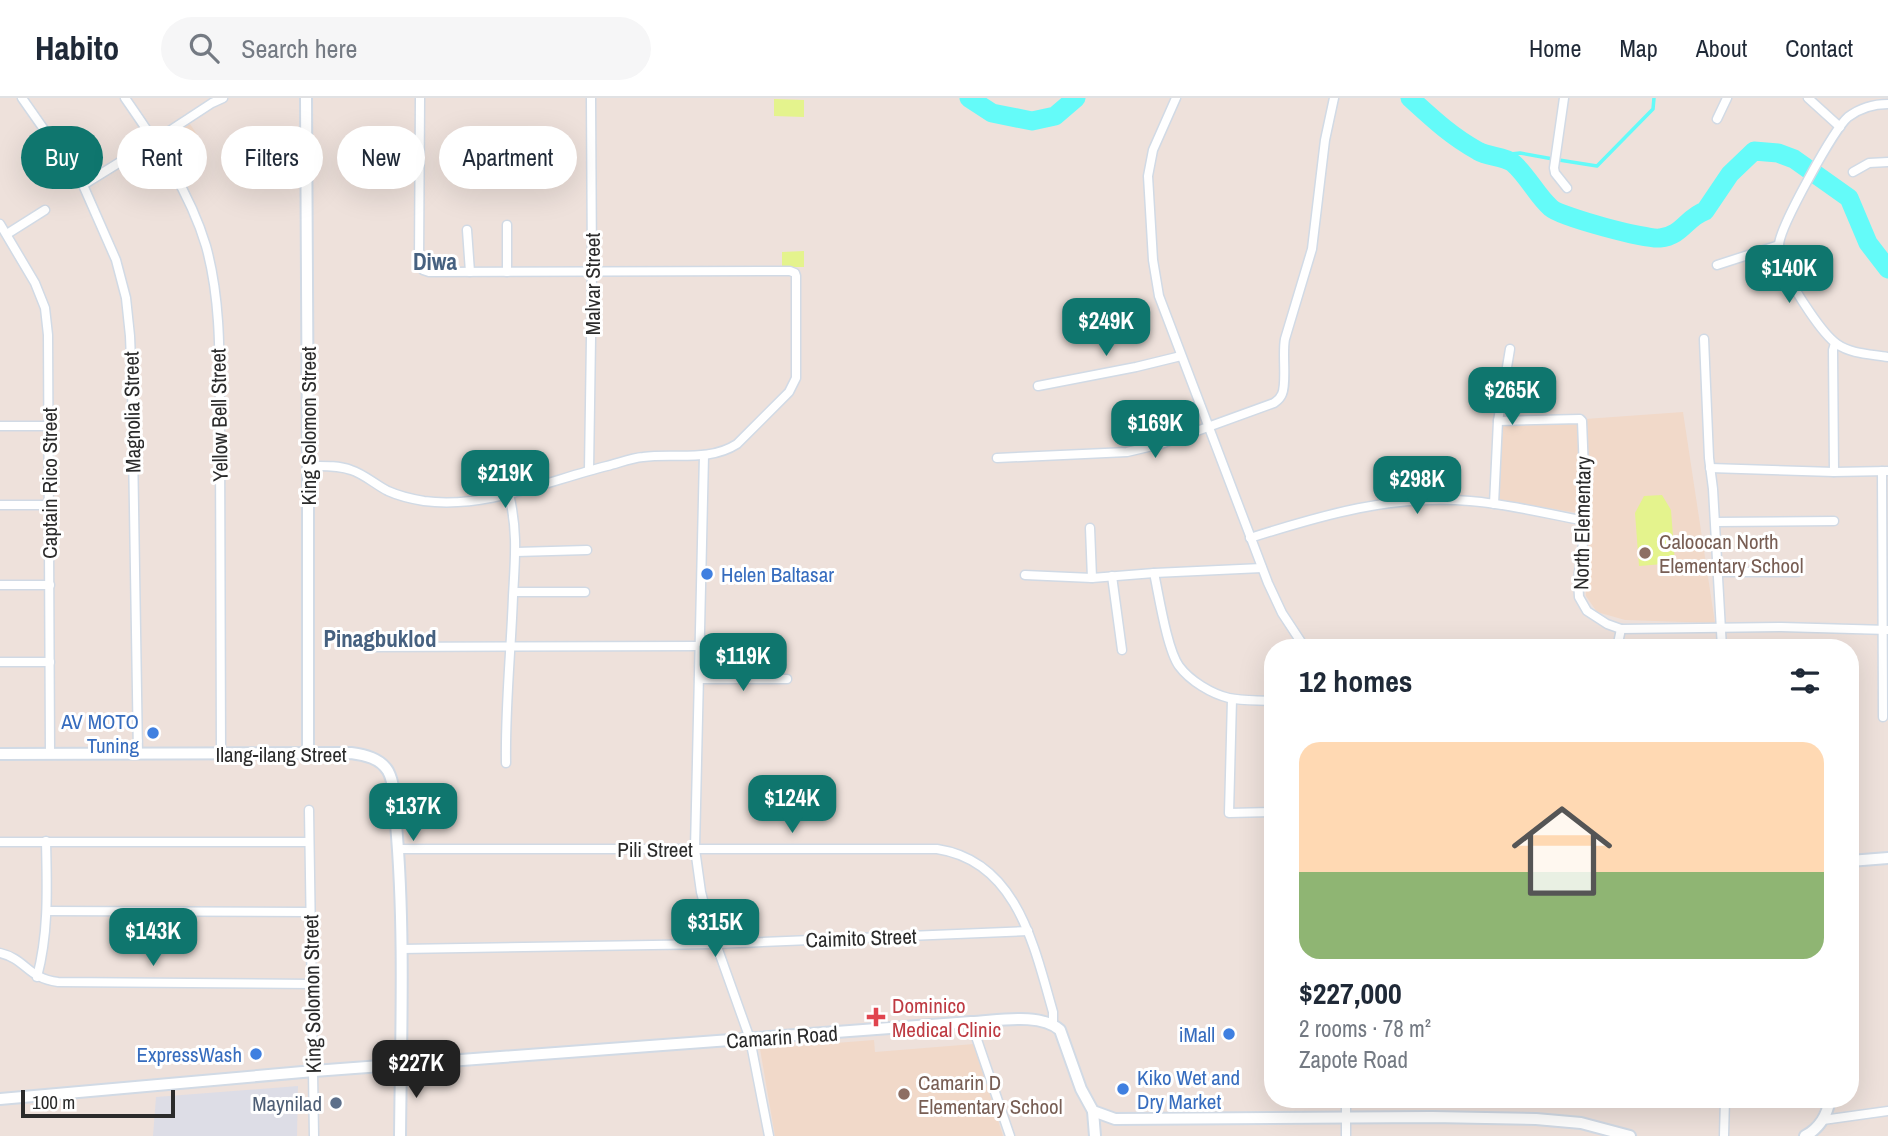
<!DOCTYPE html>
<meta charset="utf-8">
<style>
:root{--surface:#fff;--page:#f6f6f7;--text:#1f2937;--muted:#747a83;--line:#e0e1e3;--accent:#0f766e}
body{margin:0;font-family:"Archivo Narrow",sans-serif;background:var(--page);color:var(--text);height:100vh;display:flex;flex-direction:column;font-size:26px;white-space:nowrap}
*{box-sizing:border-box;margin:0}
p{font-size:23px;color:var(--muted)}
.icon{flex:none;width:38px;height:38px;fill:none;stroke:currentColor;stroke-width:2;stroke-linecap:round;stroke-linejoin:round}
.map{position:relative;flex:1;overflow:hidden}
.panel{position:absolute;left:1264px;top:541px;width:595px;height:469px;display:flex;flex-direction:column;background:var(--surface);border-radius:28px;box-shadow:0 7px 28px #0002}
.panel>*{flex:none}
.banner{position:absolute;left:21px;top:28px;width:665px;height:63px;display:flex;gap:14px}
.scale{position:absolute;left:21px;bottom:18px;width:154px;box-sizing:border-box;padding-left:7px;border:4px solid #2b2b2b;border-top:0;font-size:19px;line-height:24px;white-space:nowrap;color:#2b2b2b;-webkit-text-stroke:5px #fff;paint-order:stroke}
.price{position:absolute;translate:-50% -60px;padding:0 16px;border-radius:14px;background:var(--accent);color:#fff;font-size:23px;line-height:46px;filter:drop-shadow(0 2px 4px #0008)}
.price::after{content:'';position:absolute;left:50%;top:42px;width:21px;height:16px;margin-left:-10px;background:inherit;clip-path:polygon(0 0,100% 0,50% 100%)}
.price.active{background:#222;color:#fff}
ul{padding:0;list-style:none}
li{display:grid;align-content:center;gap:14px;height:371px;padding:0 35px}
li+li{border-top:2px solid var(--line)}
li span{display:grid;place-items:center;height:217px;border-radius:21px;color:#555}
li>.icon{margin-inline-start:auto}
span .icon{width:126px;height:126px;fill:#fffc;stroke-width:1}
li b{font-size:30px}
h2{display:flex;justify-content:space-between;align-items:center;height:84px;padding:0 35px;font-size:30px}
.chip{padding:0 24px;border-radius:32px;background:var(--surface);box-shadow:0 7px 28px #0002;font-size:24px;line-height:63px}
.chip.active{background:var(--accent);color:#fff}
header{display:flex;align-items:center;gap:42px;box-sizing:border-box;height:98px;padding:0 35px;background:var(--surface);border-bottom:2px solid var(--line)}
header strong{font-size:33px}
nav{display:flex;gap:38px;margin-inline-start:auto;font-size:24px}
.search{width:490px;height:63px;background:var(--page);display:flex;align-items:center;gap:18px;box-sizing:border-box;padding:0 24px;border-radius:38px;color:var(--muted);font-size:26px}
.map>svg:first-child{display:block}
.industrial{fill:#dddde6}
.education{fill:#f1d9c9}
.pitch{fill:#e4f38d}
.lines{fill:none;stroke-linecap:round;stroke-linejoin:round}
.stream{stroke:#64fbf9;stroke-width:3.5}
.river{stroke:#64fbf9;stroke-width:19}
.street-casing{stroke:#d1dae5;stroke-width:11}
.secondary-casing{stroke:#d1dae5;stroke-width:14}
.street{stroke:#fff;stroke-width:8}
.secondary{stroke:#fff;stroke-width:10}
.education-dot{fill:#8d6e63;stroke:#fff;stroke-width:2.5}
.shop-dot{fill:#3f7fe0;stroke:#fff;stroke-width:2.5}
.health-dot{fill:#e0444e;stroke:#fff;stroke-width:2.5}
.service-dot{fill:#5c6f8a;stroke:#fff;stroke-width:2.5}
.labels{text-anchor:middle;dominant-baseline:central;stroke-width:6;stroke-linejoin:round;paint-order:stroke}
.street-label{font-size:21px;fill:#2b2b2b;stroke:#fff}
.education-label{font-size:21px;fill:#785e54;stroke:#fff;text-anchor:start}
.shop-label{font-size:21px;fill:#366cbe;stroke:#fff;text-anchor:end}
.health-label{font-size:21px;fill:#be3a42;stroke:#fff;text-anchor:start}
.service-label{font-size:21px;fill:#4e5e75;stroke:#fff;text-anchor:end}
.neighbourhood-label{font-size:23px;font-weight:bold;fill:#466180;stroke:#fff}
</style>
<header>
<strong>Habito</strong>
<div class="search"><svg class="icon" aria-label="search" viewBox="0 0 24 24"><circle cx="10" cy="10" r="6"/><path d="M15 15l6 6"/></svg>Search here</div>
<nav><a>Home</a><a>Map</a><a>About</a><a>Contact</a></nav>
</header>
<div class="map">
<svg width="1888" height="1038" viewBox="0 0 1888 1038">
<rect width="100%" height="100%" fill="#eee1db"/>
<polygon class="industrial" points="298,988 297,1038 153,1038 156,999"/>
<g class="education">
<polygon points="190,26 204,47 173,67 160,46"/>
<polygon points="1683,314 1715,525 1625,522 1597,514 1586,498 1587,412 1585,321"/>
<polygon points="1578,321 1578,415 1499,402 1499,324"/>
<polygon points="874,942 875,954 974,946 1003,1038 775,1038 760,951"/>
</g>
<g class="pitch">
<polygon points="774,1 804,2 804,19 774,18"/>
<polygon points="804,153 804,169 782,169 782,154"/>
<polygon points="1662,397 1671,412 1675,465 1639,468 1635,415 1644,398"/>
</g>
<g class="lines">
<g class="stream">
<polyline points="1492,58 1520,55 1553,61"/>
<polyline points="1559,62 1597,68 1653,11 1654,0"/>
</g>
<g class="river">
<polyline points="969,0 992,15 1032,23 1055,18 1076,0"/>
<path d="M1410 0C1433 21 1451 38 1478 53 1488 59 1504 58 1513 65 1528 78 1537 98 1551 110 1561 119 1647 142 1660 140 1682 138 1687 119 1705 113L1730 76 1754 53 1778 55 1794 61 1849 100 1868 145 1888 171"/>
</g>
<defs>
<g id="street">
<polyline points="22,0 83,87 116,162 126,200 130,238 132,287 138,656"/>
<path d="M125 0C157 46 190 94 206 148 223 209 219 275 220 338 221 444 221 550 221 656"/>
<polyline points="1176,0 1153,52 1148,78 1153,162 1159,198 1268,485 1282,515 1305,550"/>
<polyline points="1564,0 1554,70 1555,75 1567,90"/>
<polyline points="1808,0 1840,29"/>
<path d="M1888 6C1873 6 1860 10 1848 19 1834 31 1781 127 1779 146 1778 156 1782 168 1787 176 1795 193 1822 236 1837 246 1851 256 1871 256 1888 259"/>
<polyline points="1717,21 1727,0"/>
<polyline points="1853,74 1869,65 1888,64"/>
<polyline points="83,87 154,43 212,5 223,0"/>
<polyline points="0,126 35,185 45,210 48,237 50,656"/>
<polyline points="507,127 507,174"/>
<polyline points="467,132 470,174"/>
<polyline points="7,136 45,112"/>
<polyline points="1717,167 1779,147"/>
<polyline points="1704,241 1709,360 1713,391 1722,550"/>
<polyline points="1038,288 1136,269 1181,258"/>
<polyline points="1498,323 1580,321 1582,323 1586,423 1578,482 1579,499 1587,513 1607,526 1621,531 1781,529 1888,532"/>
<polyline points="0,328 49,328"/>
<polyline points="704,357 695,751 701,794 710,829 750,941 769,1038"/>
<path d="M997 360 1127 354 1161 346 1274 305C1278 302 1280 301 1282 296 1287 286 1282 255 1285 241L1312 151 1325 42 1334 0"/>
<path d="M308 368C322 368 338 367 351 372 364 376 376 387 388 393 399 398 412 401 424 403 487 411 547 383 607 368 619 365 631 360 643 359 675 355 709 364 737 346L789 294 796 280V178L795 175 790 173 429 174 423 172 419 165 420 0"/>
<polyline points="1710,370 1834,374 1888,373"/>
<polyline points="589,372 592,174 591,0"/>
<polyline points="1882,373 1883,619"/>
<polyline points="1834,374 1833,252 1835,245"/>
<polyline points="1494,406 1498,323 1510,251"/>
<polyline points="0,407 50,407"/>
<polyline points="1716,424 1834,423"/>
<polyline points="1090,430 1092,480"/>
<path d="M1250 440C1322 417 1394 396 1470 403 1509 406 1547 416 1586 423"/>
<polyline points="516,454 587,452"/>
<polyline points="1718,474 1797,474"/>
<path d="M1154 475C1159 498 1167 551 1179 568 1190 583 1212 596 1229 600 1243 603 1258 602 1272 603"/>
<polyline points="1025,477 1092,480 1154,475 1262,470"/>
<polyline points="1112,478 1122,552"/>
<polyline points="0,487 50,487"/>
<polyline points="514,494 585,494"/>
<polyline points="372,549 700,548"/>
<polyline points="1617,550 1621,531"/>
<polyline points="0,564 50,564"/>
<polyline points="699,581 787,581"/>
<polyline points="1232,601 1229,715 1272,714"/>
<path d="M506 665C505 609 511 554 513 498 515 461 518 434 509 396"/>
<polyline points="309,712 314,1038"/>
<polyline points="0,744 309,744"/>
<path d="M398 751H937C1017 763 1034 848 1053 914V926"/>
<polyline points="47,813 310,814"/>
<polyline points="401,851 716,846 1028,833"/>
<path d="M0 855C26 861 27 880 58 884L312 886"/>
<path d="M37 879C49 834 47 789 46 743"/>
<polyline points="971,924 1010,1038"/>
<polyline points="1823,1022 1888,1013"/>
<polyline points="1346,1038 1346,1001"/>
<polyline points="1724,1038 1725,1001"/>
</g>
<g id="secondary">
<polyline points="306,0 308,368 308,656"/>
<path d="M0 656 351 655C365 657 380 660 388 673 396 688 394 710 396 726 405 829 401 935 400 1038"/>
<polyline points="1850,763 1888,760"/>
<path d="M0 1001 314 973 971 924C997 923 1040 914 1060 932L1081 991 1093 1013 1115 1021 1432 1019 1536 1021 1581 1025 1630 1038"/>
<polyline points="1093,1013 1095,1038"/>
<path d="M1805 1038C1820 1030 1827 1018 1830 1001"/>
</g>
</defs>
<use href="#street" class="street-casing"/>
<use href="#secondary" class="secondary-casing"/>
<use href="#street" class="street"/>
<use href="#secondary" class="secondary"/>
</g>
<g class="education-dot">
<circle cx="1645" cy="455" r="7"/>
<circle cx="904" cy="996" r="7"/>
</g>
<g class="shop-dot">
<circle cx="707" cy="476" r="7"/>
<circle cx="153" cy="635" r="7"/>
<circle cx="1229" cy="936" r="7"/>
<circle cx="256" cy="956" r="7"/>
<circle cx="1123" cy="991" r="7"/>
</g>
<path class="health-dot" d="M872.5 908.5h7v7h7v7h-7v7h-7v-7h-7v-7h7z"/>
<circle class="service-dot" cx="336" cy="1005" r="7"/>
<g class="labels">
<g class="street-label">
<text transform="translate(592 186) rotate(-90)">Malvar Street</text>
<text transform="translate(132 314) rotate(-91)">Magnolia Street</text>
<text transform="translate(219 317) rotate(-91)">Yellow Bell Street</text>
<text transform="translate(308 328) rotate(-90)">King Solomon Street</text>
<text transform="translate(49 385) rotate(-90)">Captain Rico Street</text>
<text transform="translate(1582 425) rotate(-89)">North Elementary</text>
<text x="281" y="656">Ilang-ilang Street</text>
<text x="655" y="751">Pili Street</text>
<text transform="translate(861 840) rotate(-2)">Caimito Street</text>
<text transform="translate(312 896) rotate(-91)">King Solomon Street</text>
<text transform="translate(782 939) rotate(-4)">Camarin Road</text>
</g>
<g class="education-label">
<text x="1659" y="443">Caloocan North<tspan x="1659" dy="24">Elementary School</tspan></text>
<text x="918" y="984">Camarin D<tspan x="918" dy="24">Elementary School</tspan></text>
</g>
<g class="shop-label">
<text x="721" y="476" text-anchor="start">Helen Baltasar</text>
<text x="139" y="623">AV MOTO<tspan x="139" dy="24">Tuning</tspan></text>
<text x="1215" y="936">iMall</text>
<text x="242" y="956">ExpressWash</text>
<text x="1137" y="979" text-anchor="start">Kiko Wet and<tspan x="1137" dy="24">Dry Market</tspan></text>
</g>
<g class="health-label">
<text x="892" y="907">Dominico<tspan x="892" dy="24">Medical Clinic</tspan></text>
</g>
<g class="service-label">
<text x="322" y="1005">Maynilad</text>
</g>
<g class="neighbourhood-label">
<text x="435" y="163">Diwa</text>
<text x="380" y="540">Pinagbuklod</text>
</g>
</g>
</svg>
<div class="scale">100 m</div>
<b class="price" style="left:1789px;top:207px">$140K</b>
<b class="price" style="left:1106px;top:260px">$249K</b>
<b class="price" style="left:1512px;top:329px">$265K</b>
<b class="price" style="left:1155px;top:362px">$169K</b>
<b class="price" style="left:505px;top:412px">$219K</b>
<b class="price" style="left:1417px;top:418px">$298K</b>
<b class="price" style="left:743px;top:595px">$119K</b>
<b class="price" style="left:792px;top:737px">$124K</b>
<b class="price" style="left:413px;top:745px">$137K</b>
<b class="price" style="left:715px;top:861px">$315K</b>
<b class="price" style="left:153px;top:870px">$143K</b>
<b class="price active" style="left:416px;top:1002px">$227K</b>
<div class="banner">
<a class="chip active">Buy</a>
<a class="chip">Rent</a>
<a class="chip">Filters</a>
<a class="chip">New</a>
<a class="chip">Apartment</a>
</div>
<section class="panel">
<h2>12 homes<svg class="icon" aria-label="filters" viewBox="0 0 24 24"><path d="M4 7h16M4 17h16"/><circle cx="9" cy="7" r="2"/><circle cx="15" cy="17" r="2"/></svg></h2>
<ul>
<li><span style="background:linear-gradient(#ffd9b3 60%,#8fb573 0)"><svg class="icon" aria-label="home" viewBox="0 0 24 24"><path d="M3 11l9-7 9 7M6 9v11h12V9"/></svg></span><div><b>$227,000</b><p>2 rooms · 78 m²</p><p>Zapote Road</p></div></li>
</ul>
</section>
</div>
